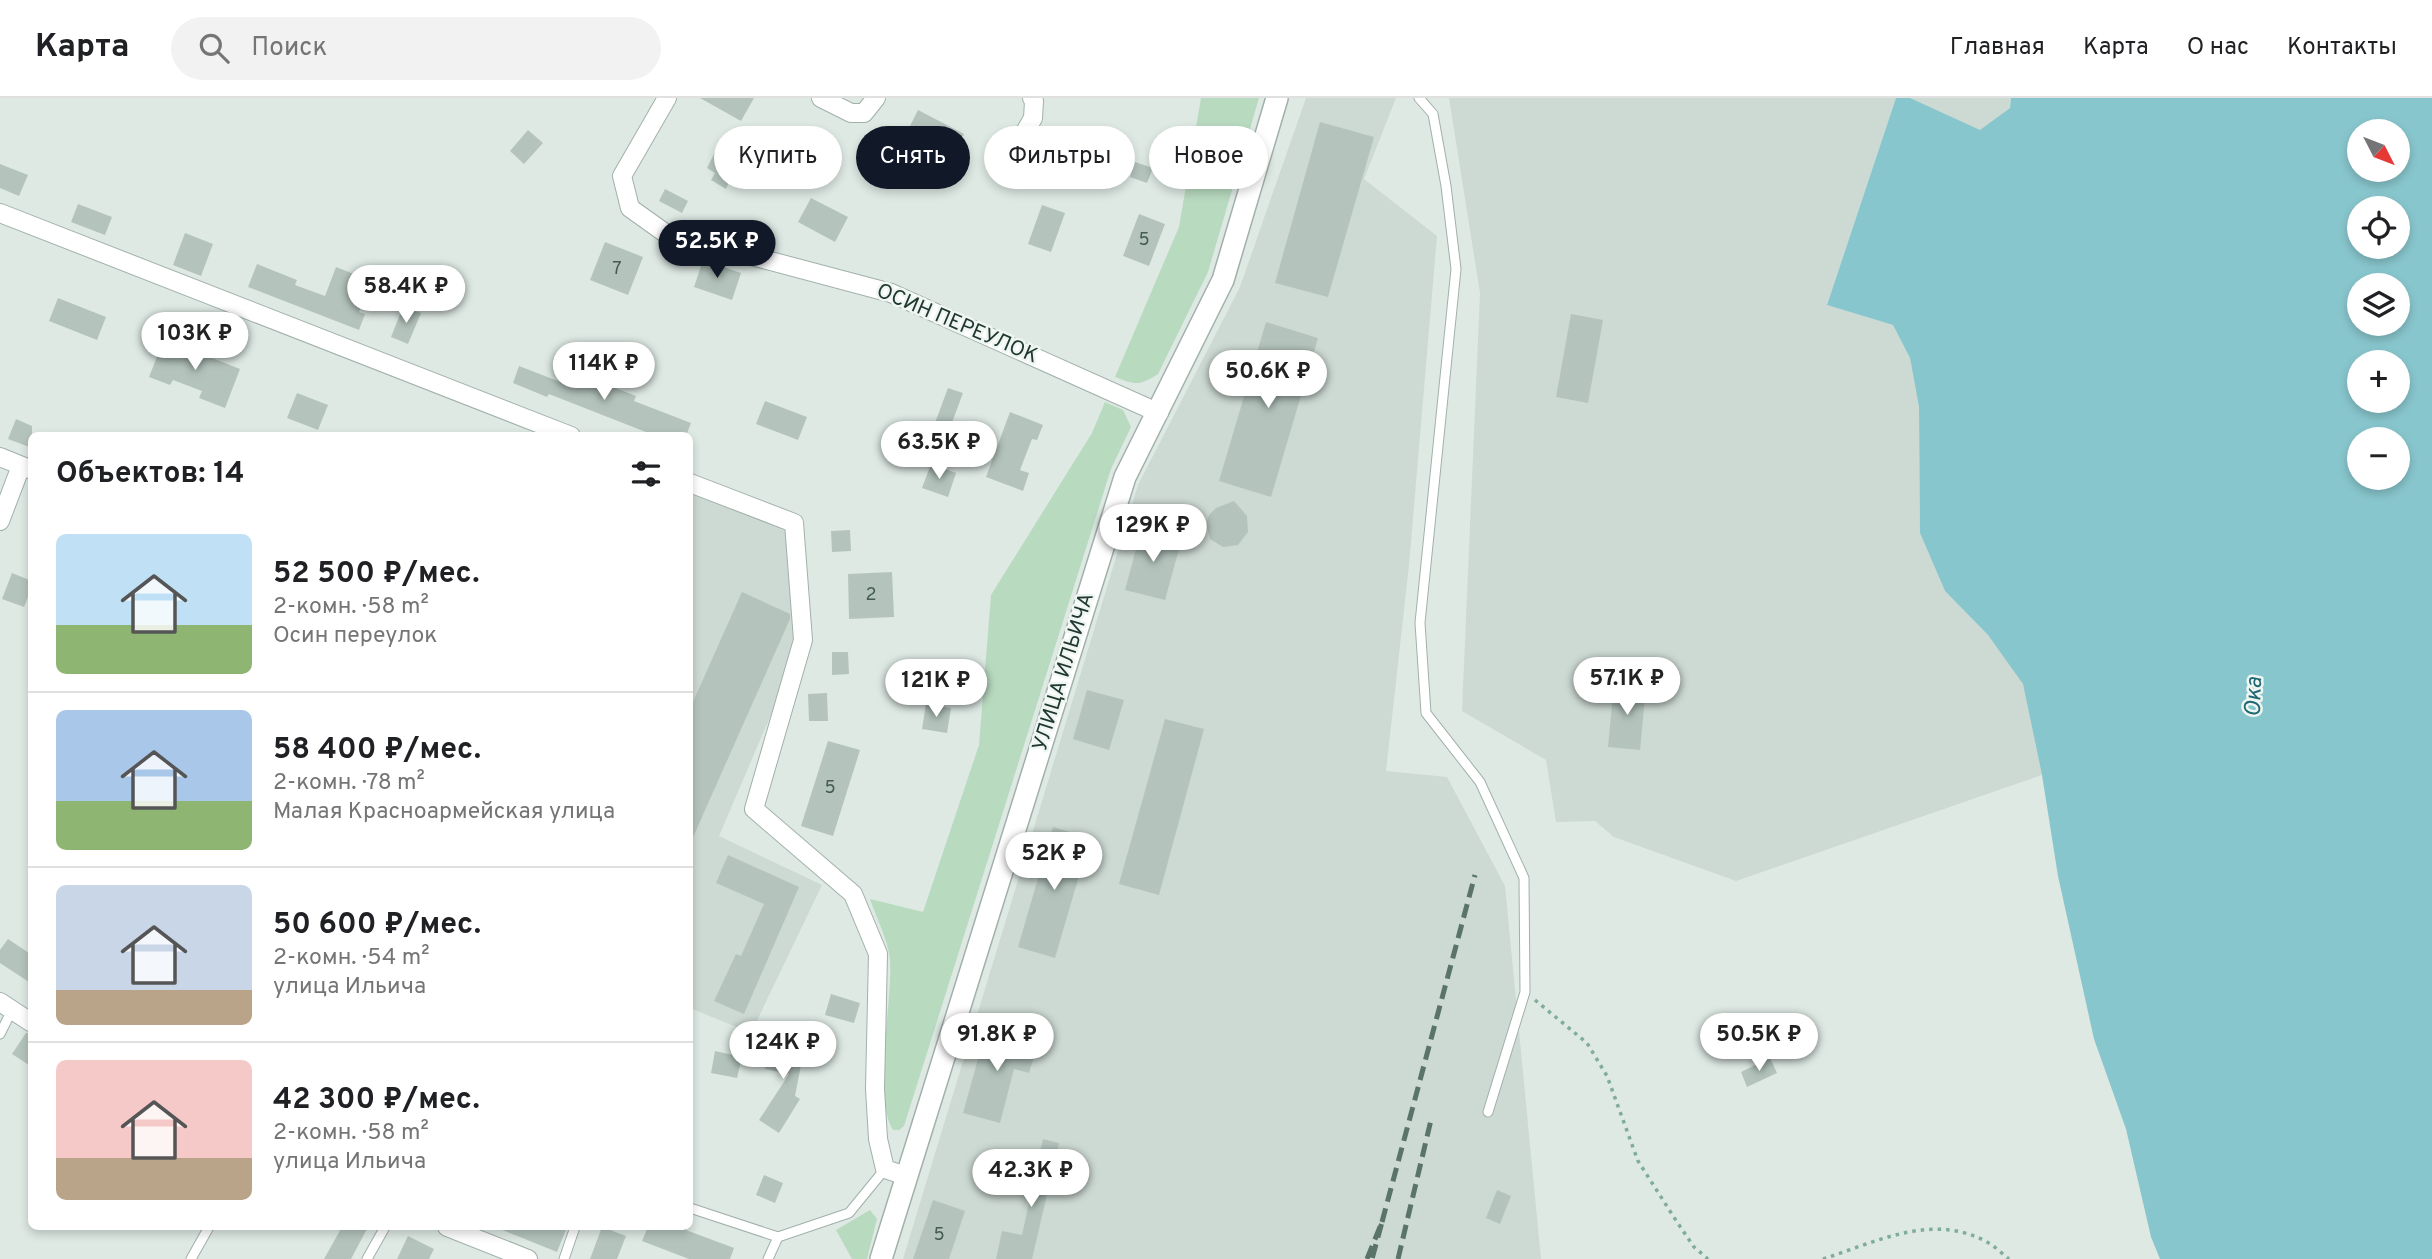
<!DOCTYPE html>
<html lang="ru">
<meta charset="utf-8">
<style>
:root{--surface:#fff;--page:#f2f2f2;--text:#202124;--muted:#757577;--line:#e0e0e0;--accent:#111827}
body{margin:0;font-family:Overpass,sans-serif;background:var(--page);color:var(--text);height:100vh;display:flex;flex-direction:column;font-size:26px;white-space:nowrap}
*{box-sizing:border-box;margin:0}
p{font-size:23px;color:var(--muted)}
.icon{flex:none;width:38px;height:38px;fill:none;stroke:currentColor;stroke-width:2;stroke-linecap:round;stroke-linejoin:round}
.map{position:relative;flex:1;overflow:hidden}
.details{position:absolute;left:28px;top:334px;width:665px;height:798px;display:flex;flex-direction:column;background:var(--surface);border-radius:10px;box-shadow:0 4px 10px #0003}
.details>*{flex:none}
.hud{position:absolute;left:714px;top:28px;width:665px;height:63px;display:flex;gap:14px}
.needle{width:46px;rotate:132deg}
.fabs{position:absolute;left:2347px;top:21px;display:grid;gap:14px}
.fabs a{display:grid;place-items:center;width:63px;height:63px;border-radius:50%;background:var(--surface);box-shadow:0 4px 10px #0003;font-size:35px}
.price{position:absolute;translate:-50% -60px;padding:0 16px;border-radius:24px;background:#fff;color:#222;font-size:23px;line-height:46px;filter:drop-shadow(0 2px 4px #0008)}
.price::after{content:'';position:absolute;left:50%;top:42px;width:21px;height:16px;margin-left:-10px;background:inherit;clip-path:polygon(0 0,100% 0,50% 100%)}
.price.on{background:var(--accent);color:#fff}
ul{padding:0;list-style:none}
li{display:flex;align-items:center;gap:21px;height:175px;padding:0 28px}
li+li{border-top:2px solid var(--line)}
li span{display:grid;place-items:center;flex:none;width:196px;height:140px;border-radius:10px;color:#555}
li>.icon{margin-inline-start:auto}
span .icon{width:84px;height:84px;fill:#fffc;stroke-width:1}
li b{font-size:30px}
h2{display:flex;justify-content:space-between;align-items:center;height:84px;padding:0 28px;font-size:30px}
.chip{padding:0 24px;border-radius:32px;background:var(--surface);box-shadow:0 4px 10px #0003;font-size:24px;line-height:63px}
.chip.on{background:var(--accent);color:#fff}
header{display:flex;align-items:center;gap:42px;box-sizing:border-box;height:98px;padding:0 35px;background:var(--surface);border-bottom:2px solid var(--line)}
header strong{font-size:33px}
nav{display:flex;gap:38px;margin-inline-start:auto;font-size:24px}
.search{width:490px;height:63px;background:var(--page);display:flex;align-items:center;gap:18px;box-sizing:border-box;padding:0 24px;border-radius:38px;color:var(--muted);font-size:26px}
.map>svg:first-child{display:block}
.built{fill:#cdd9d3}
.green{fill:#b8dabf}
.water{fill:#88c6cd;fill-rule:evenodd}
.building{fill:#b4c4bd}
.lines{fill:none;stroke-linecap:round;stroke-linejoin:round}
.service-casing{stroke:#a1b0ab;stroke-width:11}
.minor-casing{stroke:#a1b0ab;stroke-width:20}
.tertiary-casing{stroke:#a1b0ab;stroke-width:24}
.path{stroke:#80ac9c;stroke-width:3.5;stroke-dasharray:3.5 5;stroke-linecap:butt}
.service{stroke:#fff;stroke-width:9}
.minor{stroke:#fff;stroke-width:18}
.tertiary{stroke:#fff;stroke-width:21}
.rail{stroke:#5a746c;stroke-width:5;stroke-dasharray:14 7;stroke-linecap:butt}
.labels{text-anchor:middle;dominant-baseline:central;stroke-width:5;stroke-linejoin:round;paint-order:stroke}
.number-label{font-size:18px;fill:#455b54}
.street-label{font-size:21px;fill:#203831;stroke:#eff6f2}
.water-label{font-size:23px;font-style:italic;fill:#1d6872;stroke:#eff6f2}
</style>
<header>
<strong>Карта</strong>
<div class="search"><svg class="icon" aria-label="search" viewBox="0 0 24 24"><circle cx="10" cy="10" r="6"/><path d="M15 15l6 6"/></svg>Поиск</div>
<nav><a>Главная</a><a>Карта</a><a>О нас</a><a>Контакты</a></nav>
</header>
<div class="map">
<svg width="2432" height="1161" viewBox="0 0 2432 1161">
<rect width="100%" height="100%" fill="#dee9e4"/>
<g class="built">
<polygon points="1306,0 1396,0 1364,81 1437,138 1409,467 1386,673 1447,679 1505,788 1541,1161 903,1161 1138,387 1240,189"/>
<polygon points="1449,0 1896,0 1827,207 1893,227 1910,260 1919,309 1920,435 1945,493 1988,537 2023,585 2042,677 1736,783 1614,739 1595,723 1556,724 1546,662 1462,613 1480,195"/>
<polygon points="1910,0 2011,0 2010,10 1980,33"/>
<polygon points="690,385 794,425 803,542 719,738 822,787 751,935 690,910"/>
</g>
<g class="green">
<path d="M1201 0H1259L1208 174 1158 276C1140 288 1135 287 1115 279L1179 129Z"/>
<path d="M1105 304 1123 312 1131 329 1111 371 904 1028 899 1032H893C872 997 893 904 890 862 888 842 876 819 870 801L923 814 979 647 991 497 1092 335Z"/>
<polygon points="870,1112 877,1121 867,1161 852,1161 836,1132"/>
</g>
<path class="water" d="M1896 0H1910L1980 32 2010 10 2011 0H2432V1161H2160L2151 1139 2126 1031 2094 941 2058 778 2042 677 2023 586 1988 537 1945 493 1920 435 1919 309 1910 260 1893 227 1827 207ZM2359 33H2398V72H2359ZM2359 110H2398V149H2359ZM2359 187H2398V226H2359ZM2359 264H2398V303H2359ZM2359 341H2398V380H2359Z"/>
<g class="building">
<polygon points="700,0 754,0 741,23"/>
<polygon points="918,12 964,36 950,63 941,58 932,75 902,59 910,45 903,42"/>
<polygon points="1320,24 1374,39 1328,199 1275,185"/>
<polygon points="1085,31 1100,36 1085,77 1069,71"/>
<polygon points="528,32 543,45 524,66 510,53"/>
<polygon points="717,50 749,67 738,89 729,84 726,91 711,82 715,75 707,70"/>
<polygon points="1135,64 1153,70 1147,85 1130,79"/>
<polygon points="0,66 28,77 19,98 0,90"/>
<polygon points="665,91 688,103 682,115 659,103"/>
<polygon points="811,100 848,119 835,144 798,124"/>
<polygon points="78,106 112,119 105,137 71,124"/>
<polygon points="1042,107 1065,115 1051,154 1028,146"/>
<polygon points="1139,116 1165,126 1149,168 1123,158"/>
<polygon points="185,135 213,146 201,178 173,167"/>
<polygon points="605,144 643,159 628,197 590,182"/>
<polygon points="703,162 741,175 732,202 694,189"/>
<polygon points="257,166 297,182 295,187 325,198 336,169 359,178 353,194 365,199 359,214 365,216 359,232 248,189"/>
<polygon points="58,200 106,219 97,242 49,223"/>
<polygon points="403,209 421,215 408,246 391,239"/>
<polygon points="1571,216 1603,222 1588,305 1556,299"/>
<polygon points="1266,224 1318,240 1271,399 1219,383"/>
<polygon points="164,241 240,271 225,310 199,300 202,293 173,282 170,287 149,279"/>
<polygon points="519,268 563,285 569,272 636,298 634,303 691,325 686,338 656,338 549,296 547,299 513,285"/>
<polygon points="948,290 963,295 941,354 926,349"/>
<polygon points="297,295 328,307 318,332 287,320"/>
<polygon points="765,303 807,319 798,342 756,326"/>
<polygon points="1010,314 1043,327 1037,342 1032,341 1020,372 1029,375 1023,393 986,379"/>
<polygon points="16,321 32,328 32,350 8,341"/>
<polygon points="931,366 956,375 948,399 922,390"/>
<polygon points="1234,403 1247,418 1248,434 1238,447 1223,449 1210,441 1206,426 1209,417 1216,410"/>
<polygon points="1142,429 1182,440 1165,502 1125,492"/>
<polygon points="850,432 851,453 832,454 831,433"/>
<polygon points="892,474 894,519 849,521 848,476"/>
<polygon points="12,475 32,483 32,489 24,509 2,501"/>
<polygon points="742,494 790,516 790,521 690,746 690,602 693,604"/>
<polygon points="832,554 848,554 849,576 832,577"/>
<polygon points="1614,586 1646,589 1640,652 1608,649"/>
<polygon points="1087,592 1124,602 1109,652 1073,641"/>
<polygon points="827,595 828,623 809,623 808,596"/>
<polygon points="926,606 951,610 947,635 922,631"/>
<polygon points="1165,621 1204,631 1159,797 1119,786"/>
<polygon points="828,643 860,652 833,738 801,728"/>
<polygon points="1053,729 1090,740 1055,860 1018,849"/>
<polygon points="728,757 799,789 744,916 714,903 736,856 741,858 764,806 716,785"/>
<polygon points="8,841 32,857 32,886 0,865 0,852"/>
<polygon points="831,896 860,905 854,925 825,917"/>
<polygon points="983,930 1038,946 1029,975 1014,971 1000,1025 963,1015 978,961 974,960"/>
<polygon points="26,935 32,936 32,969 12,956"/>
<polygon points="770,940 805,946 795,998 800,1001 779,1035 759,1022 789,976 765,971"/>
<polygon points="715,953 742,959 737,980 711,975"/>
<polygon points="1770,960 1777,975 1747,989 1741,974"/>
<polygon points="1043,1041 1059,1045 1032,1161 996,1161 1002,1133 1022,1137"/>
<polygon points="764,1077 783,1085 775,1105 756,1097"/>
<polygon points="1497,1092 1511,1098 1500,1126 1486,1120"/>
<polygon points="933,1102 965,1113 949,1161 913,1161"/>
<polygon points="342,1129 368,1129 351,1161 324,1161"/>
<polygon points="495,1129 567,1129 557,1154"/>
<polygon points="602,1129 626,1138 617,1161 590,1161"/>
<polygon points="648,1129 687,1129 686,1132 734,1150 730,1161 689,1161 642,1143"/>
<polygon points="408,1138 434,1151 429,1161 397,1161"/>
</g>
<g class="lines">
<defs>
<g id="service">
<polyline points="1419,0 1433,16 1446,88 1456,171 1420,525 1426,615 1480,684 1524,780 1525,894 1488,1014"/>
<polyline points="0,936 12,912"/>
<polyline points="690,1110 778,1139 849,1115 885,1071"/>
<polyline points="191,1161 209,1129"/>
<polyline points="367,1161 385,1129"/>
<polyline points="564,1161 575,1129"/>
<polyline points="768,1161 778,1139"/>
</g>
<g id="minor">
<polyline points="667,0 622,78 630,110 665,135 891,195 1159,315"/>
<polyline points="821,0 851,15 864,15 876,0"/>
<polyline points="1032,0 1034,3 1033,20 1022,39 1022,46 1047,75"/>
<polyline points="0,115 571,338"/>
<polyline points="0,359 32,372"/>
<polyline points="690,385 794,425 803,542 754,711 853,796 878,856 875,991 878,1041 885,1071 906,1078"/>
<polyline points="0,423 21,368"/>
<polyline points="0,904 32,925"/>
<polyline points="447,1129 528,1161"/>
</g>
<polyline id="tertiary" points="881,1161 1125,379 1223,182 1277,0"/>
</defs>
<use href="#service" class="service-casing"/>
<use href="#minor" class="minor-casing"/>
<use href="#tertiary" class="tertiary-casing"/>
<g class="path">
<polyline points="1535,902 1587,945 1607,978 1638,1063 1677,1124 1694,1149 1708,1161"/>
<path d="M1823 1161C1876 1144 1933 1114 1987 1144 1995 1148 2002 1156 2009 1161"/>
</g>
<use href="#service" class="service"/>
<use href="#minor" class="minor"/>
<use href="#tertiary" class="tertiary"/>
<g class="rail">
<polyline points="1382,1124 1475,777"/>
<polyline points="1367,1161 1382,1124 1372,1161"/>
<polyline points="1398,1161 1431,1022"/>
</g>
</g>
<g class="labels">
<g class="number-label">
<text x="1144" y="142">5</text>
<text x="617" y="171">7</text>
<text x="871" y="497">2</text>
<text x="830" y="690">5</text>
<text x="939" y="1137">5</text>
</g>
<g class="street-label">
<text transform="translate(957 226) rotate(23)">ОСИН ПЕРЕУЛОК</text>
<text transform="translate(1064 574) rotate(-73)">УЛИЦА ИЛЬИЧА</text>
</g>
<g class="water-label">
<text transform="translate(2255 599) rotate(-88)">Ока</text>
</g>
</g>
</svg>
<div class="fabs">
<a><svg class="needle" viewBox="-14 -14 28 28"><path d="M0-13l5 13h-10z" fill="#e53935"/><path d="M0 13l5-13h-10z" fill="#757577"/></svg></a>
<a><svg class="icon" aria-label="locate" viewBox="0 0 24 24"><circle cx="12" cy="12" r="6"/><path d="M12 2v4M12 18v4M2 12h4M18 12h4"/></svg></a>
<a><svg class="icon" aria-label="layers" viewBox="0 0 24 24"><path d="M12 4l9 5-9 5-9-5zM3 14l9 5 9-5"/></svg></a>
<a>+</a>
<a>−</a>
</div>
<b class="price on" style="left:717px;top:182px">52.5K ₽</b>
<b class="price" style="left:406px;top:227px">58.4K ₽</b>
<b class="price" style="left:195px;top:274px">103K ₽</b>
<b class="price" style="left:604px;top:304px">114K ₽</b>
<b class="price" style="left:1268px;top:312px">50.6K ₽</b>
<b class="price" style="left:939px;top:383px">63.5K ₽</b>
<b class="price" style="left:1153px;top:466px">129K ₽</b>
<b class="price" style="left:1627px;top:619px">57.1K ₽</b>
<b class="price" style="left:936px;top:621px">121K ₽</b>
<b class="price" style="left:1054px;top:794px">52K ₽</b>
<b class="price" style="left:997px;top:975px">91.8K ₽</b>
<b class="price" style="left:1759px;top:975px">50.5K ₽</b>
<b class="price" style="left:783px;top:983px">124K ₽</b>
<b class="price" style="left:1031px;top:1111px">42.3K ₽</b>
<div class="hud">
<a class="chip">Купить</a>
<a class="chip on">Снять</a>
<a class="chip">Фильтры</a>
<a class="chip">Новое</a>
</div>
<section class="details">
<h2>Объектов: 14<svg class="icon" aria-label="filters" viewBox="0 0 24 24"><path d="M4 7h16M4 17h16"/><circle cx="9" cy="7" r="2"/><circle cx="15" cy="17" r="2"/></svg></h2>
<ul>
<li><span style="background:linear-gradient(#bfe0f5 65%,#8fb573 0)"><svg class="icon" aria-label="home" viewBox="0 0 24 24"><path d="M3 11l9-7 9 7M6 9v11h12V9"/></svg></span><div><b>52 500 ₽/мес.</b><p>2-комн. · 58 m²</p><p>Осин переулок</p></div></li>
<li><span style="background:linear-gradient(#a9c7e8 65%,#8fb573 0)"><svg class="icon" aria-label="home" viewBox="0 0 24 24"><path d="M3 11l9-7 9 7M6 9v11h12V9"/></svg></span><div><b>58 400 ₽/мес.</b><p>2-комн. · 78 m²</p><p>Малая Красноармейская улица</p></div></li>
<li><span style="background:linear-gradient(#c9d6e8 75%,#b9a48a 0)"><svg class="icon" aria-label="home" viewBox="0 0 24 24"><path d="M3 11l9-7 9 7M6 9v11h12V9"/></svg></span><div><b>50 600 ₽/мес.</b><p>2-комн. · 54 m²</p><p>улица Ильича</p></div></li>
<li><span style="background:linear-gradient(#f6c9c9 70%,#b9a48a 0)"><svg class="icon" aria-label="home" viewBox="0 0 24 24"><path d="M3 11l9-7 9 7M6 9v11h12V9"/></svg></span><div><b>42 300 ₽/мес.</b><p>2-комн. · 58 m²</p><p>улица Ильича</p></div></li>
</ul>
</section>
</div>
